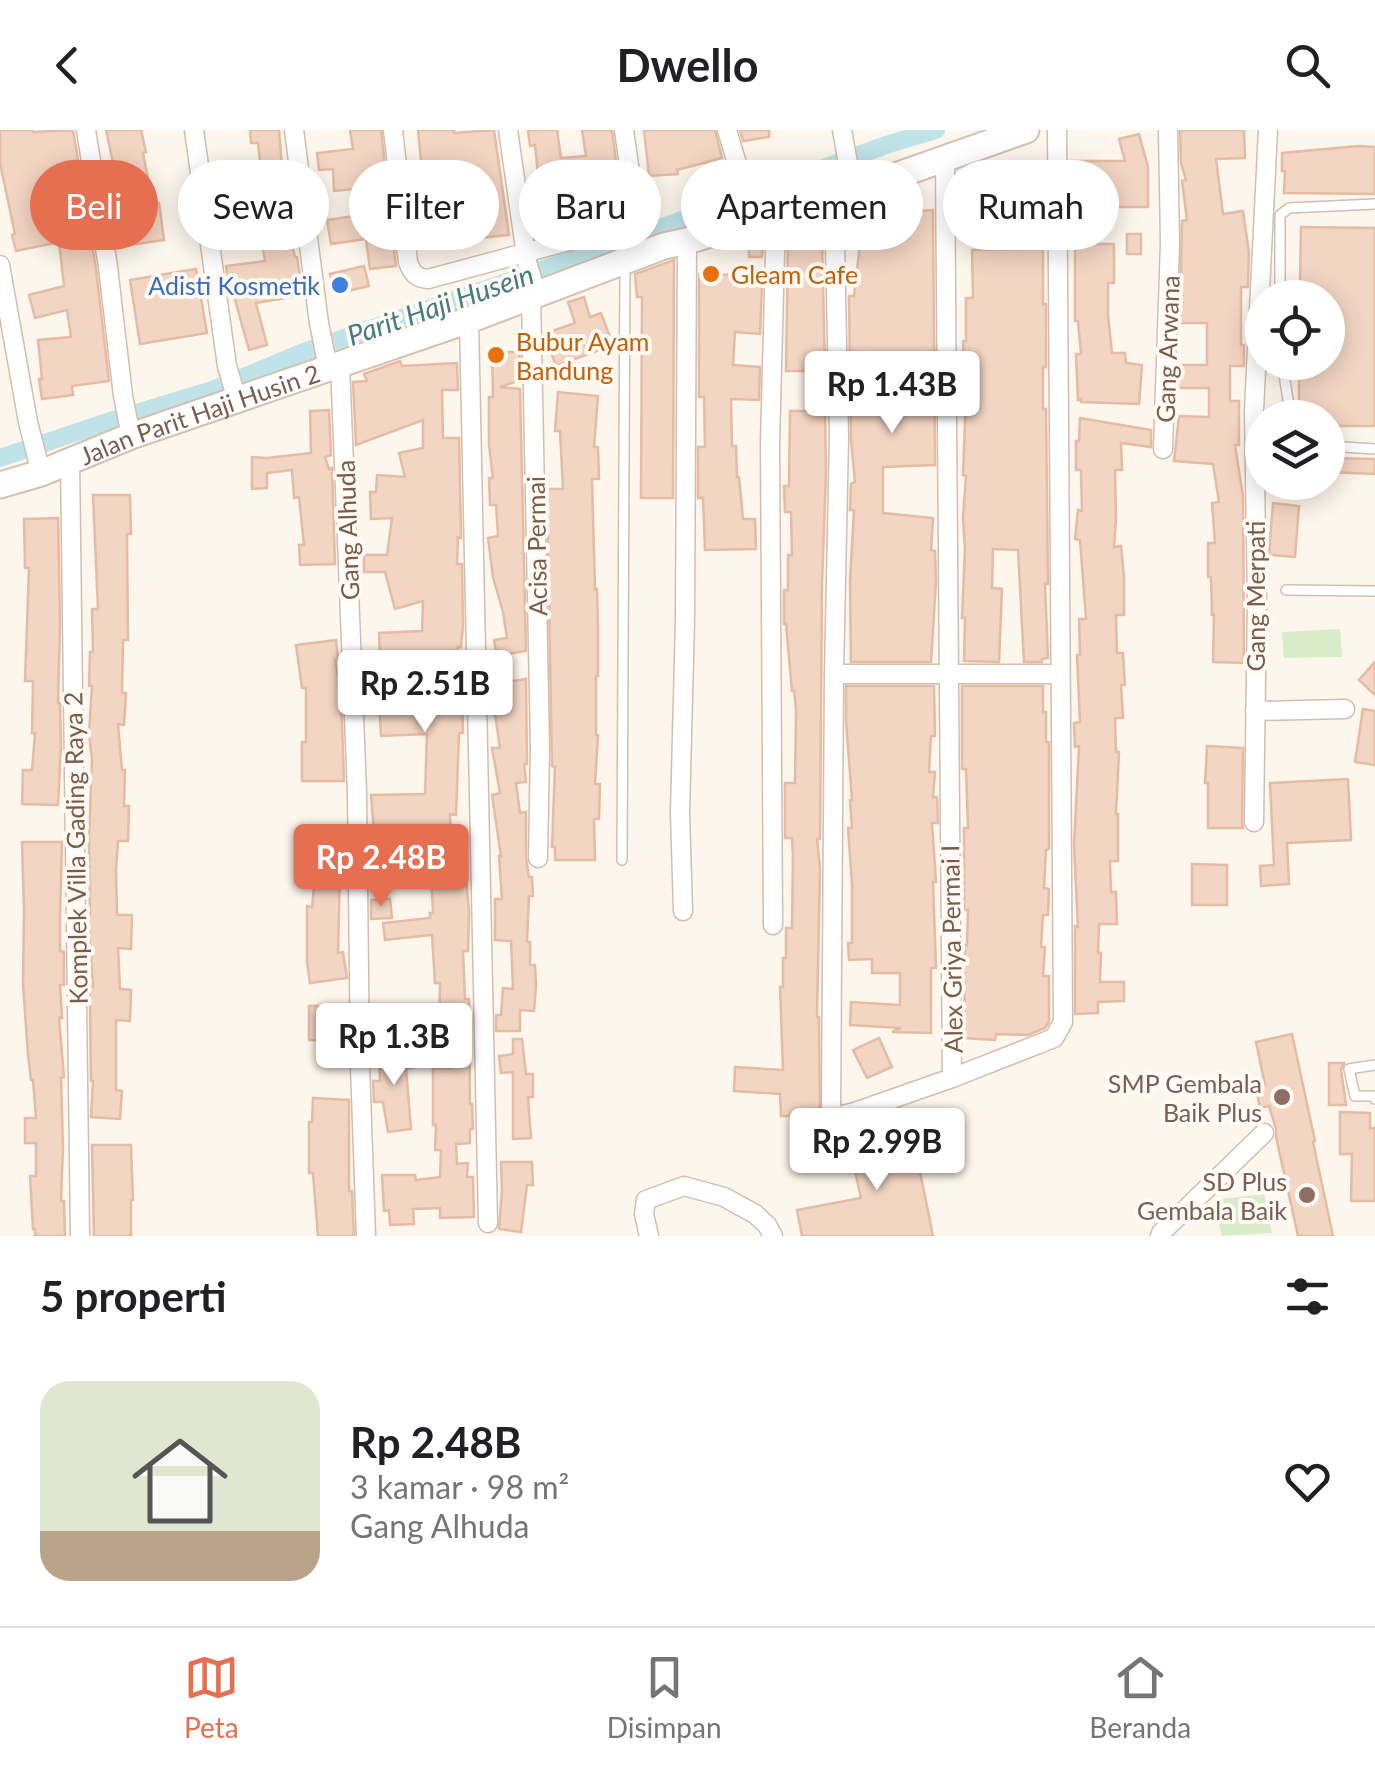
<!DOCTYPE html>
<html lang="id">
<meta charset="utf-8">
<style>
:root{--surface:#fff;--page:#f2f2f2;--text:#202124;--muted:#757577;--line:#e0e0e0;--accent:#e76f51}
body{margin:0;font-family:Lato,sans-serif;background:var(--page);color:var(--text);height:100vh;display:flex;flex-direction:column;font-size:38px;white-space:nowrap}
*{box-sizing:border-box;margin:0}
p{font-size:32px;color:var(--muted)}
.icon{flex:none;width:55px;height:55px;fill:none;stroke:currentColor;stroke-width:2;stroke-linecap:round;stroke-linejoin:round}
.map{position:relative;height:1106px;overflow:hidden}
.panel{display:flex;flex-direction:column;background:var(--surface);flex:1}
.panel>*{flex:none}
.top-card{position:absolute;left:30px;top:30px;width:1315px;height:90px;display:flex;gap:20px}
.fabs{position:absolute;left:1245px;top:150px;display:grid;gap:20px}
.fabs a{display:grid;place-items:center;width:100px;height:100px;border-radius:50%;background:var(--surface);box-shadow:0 5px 25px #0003;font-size:50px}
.price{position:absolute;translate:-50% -85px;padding:0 22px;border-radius:10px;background:#fff;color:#222;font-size:32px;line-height:65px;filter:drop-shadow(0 2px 5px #0008)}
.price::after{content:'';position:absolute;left:50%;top:60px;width:30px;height:22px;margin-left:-15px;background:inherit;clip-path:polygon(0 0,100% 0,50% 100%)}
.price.current{background:var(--accent);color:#fff}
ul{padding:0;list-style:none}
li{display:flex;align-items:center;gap:30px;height:250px;padding:0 40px}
li span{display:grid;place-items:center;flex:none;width:280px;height:200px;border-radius:30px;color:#555}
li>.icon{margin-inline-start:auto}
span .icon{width:120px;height:120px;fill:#fffc;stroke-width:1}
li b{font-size:42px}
h2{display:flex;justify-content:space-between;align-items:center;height:120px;padding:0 40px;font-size:42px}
.chip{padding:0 35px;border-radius:45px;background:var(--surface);box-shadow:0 5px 25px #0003;font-size:35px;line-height:90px}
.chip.current{background:var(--accent);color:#fff}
header{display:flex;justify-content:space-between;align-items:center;height:130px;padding:0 40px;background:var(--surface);font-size:45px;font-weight:700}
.menu{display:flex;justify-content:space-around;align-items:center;height:140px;border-top:2px solid var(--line);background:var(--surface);font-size:28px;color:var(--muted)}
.menu a{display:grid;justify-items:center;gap:5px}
.menu .current{color:var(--accent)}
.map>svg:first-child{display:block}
.green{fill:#d8ecc9}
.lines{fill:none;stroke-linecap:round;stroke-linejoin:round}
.canal{stroke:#bfe3e8;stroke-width:18}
.building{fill:#f3d5c3;stroke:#e6bba3;stroke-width:2.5}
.lane-casing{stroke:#d1beb0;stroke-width:12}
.street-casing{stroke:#d1beb0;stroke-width:21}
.secondary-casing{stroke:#d6c0b0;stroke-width:29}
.lane{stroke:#fff;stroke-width:9}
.street{stroke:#fff;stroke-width:18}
.secondary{stroke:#fff;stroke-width:25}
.food-dot{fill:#e8710a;stroke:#fffaf3;stroke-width:4}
.shop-dot{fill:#3f7fe0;stroke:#fffaf3;stroke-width:4}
.education-dot{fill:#8d6e63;stroke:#fffaf3;stroke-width:4}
.labels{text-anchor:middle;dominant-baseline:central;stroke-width:8;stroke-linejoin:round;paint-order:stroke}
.food-label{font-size:25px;fill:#c56008;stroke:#fffaf3;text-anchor:start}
.shop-label{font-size:25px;fill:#366cbe;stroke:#fffaf3;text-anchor:end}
.street-label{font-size:25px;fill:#7a5c4d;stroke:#fffaf3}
.education-label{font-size:25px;fill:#785e54;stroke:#fffaf3;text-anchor:end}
.water-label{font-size:28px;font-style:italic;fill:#437c86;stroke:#fffaf3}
</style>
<header><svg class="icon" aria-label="back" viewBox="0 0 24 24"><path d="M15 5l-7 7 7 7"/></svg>Dwello<svg class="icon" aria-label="search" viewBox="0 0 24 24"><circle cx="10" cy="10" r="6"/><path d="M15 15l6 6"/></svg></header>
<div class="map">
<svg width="1375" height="1106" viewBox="0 0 1375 1106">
<rect width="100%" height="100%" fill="#fdf6ec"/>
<g class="green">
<polygon points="1340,499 1342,527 1284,528 1282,502"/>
<polygon points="1264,1064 1272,1103 1222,1106 1213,1070"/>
</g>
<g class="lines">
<polyline class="canal" points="0,328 110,291 215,259 301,223 622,112 886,15 936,0"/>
</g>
<g class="building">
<polygon points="0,0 32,0 33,2 73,0 78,30 73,31 85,91 88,91 96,139 109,251 72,256 73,265 42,269 39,249 42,249 38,210 71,207 67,180 35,188 29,165 64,156 59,112 16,121 12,105 15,104 0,33"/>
<polygon points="106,0 141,0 146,22 143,23 153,74 159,73 164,110 129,115 123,69 121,70"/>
<polygon points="250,0 279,0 282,37 286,37 289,57 284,57 288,79 284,80 295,127 297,127 303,165 256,173 267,215 249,220 234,166 230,166 226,136 265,131 256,81 265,80 259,41 261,41 258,13 251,13"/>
<polygon points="350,0 381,0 396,136 370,139 366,109 331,114 327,90 361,85 355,59 334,61 333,39 319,40 317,23 353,19"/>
<polygon points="418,0 454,0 454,3 494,0 509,105 429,113"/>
<polygon points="528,0 557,0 561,28 586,26 582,0 612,0 620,63 541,72 535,15 530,16"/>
<polygon points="644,0 715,0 722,28 677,40 678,44 649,46"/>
<polygon points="740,0 769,0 769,7 743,11"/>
<polygon points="1180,0 1244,0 1245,28 1216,29 1223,84 1243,81 1249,122 1248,157 1241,157 1241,215 1244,215 1244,236 1230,236 1230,271 1239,271 1239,315 1235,315 1243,366 1244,533 1213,532 1214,485 1212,485 1211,447 1208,447 1208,413 1215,413 1212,373 1219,372 1213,334 1174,331 1179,286 1209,287 1209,258 1178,258 1178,235 1207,235 1207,193 1180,193 1182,91 1187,90 1182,51 1186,50 1181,33"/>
<polygon points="1139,4 1148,37 1148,77 1111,77 1111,86 1070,85 1070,31 1125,31 1119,9"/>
<polygon points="1359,16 1375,17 1375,64 1284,63 1285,41 1282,41 1282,23"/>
<polygon points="992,39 1036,39 1037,91 975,91 975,100 958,100 958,51 992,51"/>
<polygon points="933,80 935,335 883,337 883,383 933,388 931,420 935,421 936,451 931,532 851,532 850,451 854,380 850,380 851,354 855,352 851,310 849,166 854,166 860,114 857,85"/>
<polygon points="1301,97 1375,98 1375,296 1328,296 1328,288 1299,288 1299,232 1328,232 1328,168 1288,168 1288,154 1300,154"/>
<rect x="1127" y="104" width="14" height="20"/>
<polygon points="822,108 825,241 786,241 788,110"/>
<polygon points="749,111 763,111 762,127 749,127"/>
<polygon points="1075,114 1114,114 1114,153 1108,153 1108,185 1112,223 1125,223 1126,233 1142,235 1139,274 1081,272 1081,269 1078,270 1076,224 1081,224 1078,191 1075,191"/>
<polygon points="1043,119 1043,174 1046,174 1046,237 1043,237 1043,279 1046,279 1048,454 1045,454 1048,528 1042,529 1042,532 1024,532 1018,420 993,419 992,458 1002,459 999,532 964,531 965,488 962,488 965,419 963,388 966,346 963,345 967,237 964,238 963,211 966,211 966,168 973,168 972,120"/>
<polygon points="674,130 673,368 641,368 642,167 637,167 635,144"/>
<polygon points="364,136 369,156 335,164 330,144"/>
<polygon points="196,139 207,203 140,214 130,150"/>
<polygon points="699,144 731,145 731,153 762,156 760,204 735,202 733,235 760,237 759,270 731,269 732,316 736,316 737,347 739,347 743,389 755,389 756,419 705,420 703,368 698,368 698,317 705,317 704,267 699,267"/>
<polygon points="584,167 590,187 601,183 613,215 556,236 544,204 575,193 568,172"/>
<polygon points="492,222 520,222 520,250 500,257 520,259 526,521 497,526 494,510 507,508 503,482 493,447 488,408 498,406 496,375 490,375 489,348 493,348 489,315 489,267 493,267"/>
<polygon points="400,231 402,236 457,233 458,260 442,260 443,308 459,308 461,404 461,408 458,407 457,434 462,434 463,496 461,517 458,517 457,564 462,564 463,603 459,603 456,685 450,684 452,734 465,734 469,782 468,821 463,821 465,869 469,869 470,974 472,974 473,999 470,999 470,1013 456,1014 457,1034 468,1033 467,1047 473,1047 474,1087 440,1088 440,1078 413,1079 414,1094 390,1095 389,1080 384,1081 382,1045 415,1045 416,1050 440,1047 441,1020 435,1020 436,995 433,995 433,938 451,938 450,909 439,910 440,853 435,853 432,805 385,810 383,793 430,788 430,783 433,783 431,743 373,744 373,728 376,728 371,665 425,664 427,604 381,606 378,546 371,546 371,532 380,532 379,503 422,501 423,471 395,479 385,442 364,442 364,425 387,425 392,388 371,389 370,362 376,362 377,345 405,347 399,323 423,318 423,290 356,315 353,252 367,251 364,244"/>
<polygon points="558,262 598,266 594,317 598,317 599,349 592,349 595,459 597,459 598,497 598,546 596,546 596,605 598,605 595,654 600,654 599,689 594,689 595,730 555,730 555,717 552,717 555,637 552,636 547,359 563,359 560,301 555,301"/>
<polygon points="329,280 331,325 325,327 329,339 332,338 335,434 300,435 299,415 304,415 299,367 294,368 292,340 267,343 267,358 252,359 252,327 267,328 311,323 310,281"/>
<polygon points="790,281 825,281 826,342 822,454 820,709 817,709 820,738 817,887 819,887 820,986 781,986 780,964 734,961 735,937 783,940 780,857 783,857 783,828 786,828 786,798 792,798 793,726 792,708 785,708 785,653 795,653 796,579 794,561 792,561 786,494 784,494 784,460 788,460 788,425 792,425 791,382 785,382 784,356 789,356"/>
<polygon points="1080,288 1151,300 1151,317 1121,313 1122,340 1115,340 1116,388 1114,417 1121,416 1124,447 1124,485 1116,485 1117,523 1123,523 1125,555 1121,555 1123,588 1115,588 1116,622 1119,622 1116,684 1118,684 1118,731 1110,731 1111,762 1116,762 1117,794 1099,794 1098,823 1101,823 1100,852 1124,852 1124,871 1098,872 1098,883 1075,884 1075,796 1078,797 1074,715 1079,616 1075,617 1074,593 1080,592 1077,525 1080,525 1079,489 1086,489 1080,410 1075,409 1078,380 1082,381 1081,340 1076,340 1076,311 1079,311"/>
<polygon points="1328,328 1375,329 1375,344 1328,342"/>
<polygon points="93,365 130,365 131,404 127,404 128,510 123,510 122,563 126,563 124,595 118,594 122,640 125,640 124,676 129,676 128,711 118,711 116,739 117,785 132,785 131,819 118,818 120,859 131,860 130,891 116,890 116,960 122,961 120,989 91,987 93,951 91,951 90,872 90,857 93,857 88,784 90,785 89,710 92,630 89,604 92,556 89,556 90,522 93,522 92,479 98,479"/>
<polygon points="1273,373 1299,376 1295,427 1269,425"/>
<polygon points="58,388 60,494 58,573 60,573 61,616 58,675 22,674 23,640 32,640 35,603 32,603 33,551 25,551 29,438 25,438 24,389"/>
<polygon points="336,510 338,530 335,530 341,564 344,651 302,651 302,612 306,612 306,558 302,558 296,515"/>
<polygon points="1375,532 1375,565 1359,550"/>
<polygon points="526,549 527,634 524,634 526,652 516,653 520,683 526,682 526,728 529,747 532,747 533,766 529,766 527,812 530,812 530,835 535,835 536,856 534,881 520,880 520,901 496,901 496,885 501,885 503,858 513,859 511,811 495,810 495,769 502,769 499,726 501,726 492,665 500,663 492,618 500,618 494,577 502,576 499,553"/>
<polygon points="846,556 934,556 935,606 931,606 929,642 935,642 933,667 937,667 938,693 932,693 936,752 933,752 936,838 931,838 931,903 892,902 901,898 850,895 851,872 900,875 900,843 872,843 872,829 849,830 848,813 852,813 852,754 848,698 852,698 850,670 852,670 846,591"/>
<polygon points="962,556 1043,556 1043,582 1046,582 1046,612 1049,612 1049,719 1046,720 1044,758 1049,759 1048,785 1043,785 1041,817 1045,817 1043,846 1049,846 1049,892 1045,898 1028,905 996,904 995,910 964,908 965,815 967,815 968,780 964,780 964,698 968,698 966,639 962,639"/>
<polygon points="1363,579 1375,581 1375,635 1355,632"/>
<polygon points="1207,616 1243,618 1242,692 1243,698 1208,698 1208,653 1205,653"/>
<polygon points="1348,649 1351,710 1287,713 1289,754 1261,756 1260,736 1274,735 1270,653"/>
<polygon points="22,712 62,712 60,786 60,821 64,822 64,855 60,855 62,888 59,888 64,947 61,948 63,1017 61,1071 64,1071 65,1106 35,1106 35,1099 33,1099 30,1046 36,1046 36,1013 25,1013 25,988 36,988 33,950 31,950 28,925 23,854 24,781"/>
<polygon points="1192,734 1227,735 1227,775 1192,775"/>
<polygon points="316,737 340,739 338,823 343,822 347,848 310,853 307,832 307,776 312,777"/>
<polygon points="390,769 392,788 371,789 371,770"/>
<polygon points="309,876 347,876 347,911 309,910"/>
<polygon points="1292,904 1315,1011 1313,1012 1333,1106 1298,1106 1276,1007 1276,999 1269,976 1260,978 1256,957 1265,955 1256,912"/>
<polygon points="879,908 892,937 867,948 853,920"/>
<polygon points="513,909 522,909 526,944 533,944 533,967 528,967 531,1008 513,1009 513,942 501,943 499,926 513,924"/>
<polygon points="412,918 413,938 406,938 411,999 388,1002 383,972 374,972 373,951 380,951 379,920"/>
<polygon points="1329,933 1344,933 1341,940 1346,975 1329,975"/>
<polygon points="313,968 349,970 349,1061 352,1061 354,1106 318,1106 313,1043 309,1043 309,992 312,992"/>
<polygon points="1340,982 1370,983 1370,998 1375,998 1375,1071 1351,1071 1352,1024 1340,1024"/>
<polygon points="911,997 933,1106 802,1106 797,1080 861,1068 848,1010"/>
<polygon points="92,1015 131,1015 133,1070 131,1070 131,1106 94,1106"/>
<polygon points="501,1032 532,1032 533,1055 527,1055 521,1102 499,1099 502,1060"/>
</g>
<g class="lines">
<defs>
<g id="lane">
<polyline points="1280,168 1280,85 1289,78 1375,74"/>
<polyline points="1282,232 1291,288"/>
<polyline points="1328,316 1375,319"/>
<polyline points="1286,460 1375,461"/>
<polyline points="622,730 625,133"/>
<polyline points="1375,935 1349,939 1355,966 1374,966 1375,969"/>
</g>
<g id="street">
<polyline points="86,0 108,137 123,266 131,306"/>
<polyline points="194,0 227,236 237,270"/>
<polyline points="294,0 319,193 328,238"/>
<path d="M393 0 408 132C412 143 416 148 428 149L617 98 628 93 636 84 624 0"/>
<polyline points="508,0 527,132 536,162"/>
<polyline points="727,0 754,91"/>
<polyline points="842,0 853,61"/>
<polyline points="945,29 952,948 1054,908 1063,892 1057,0"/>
<polyline points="834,67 839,307 834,544 831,982 839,986 855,982 952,948"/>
<polyline points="0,135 28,292 41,343"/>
<polyline points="531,164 540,617 538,728"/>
<polyline points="469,190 488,1093"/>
<polyline points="340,234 357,662 360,936 366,1106"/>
<polyline points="1163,319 1170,113 1168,0"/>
<polyline points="70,330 80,1106"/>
<polyline points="834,544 1060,544"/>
<polyline points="1255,581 1345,579"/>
<polyline points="1254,692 1257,473 1254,280 1268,0"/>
<polyline points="683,781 680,683 685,490 687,111"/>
<polyline points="773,795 770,313 776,85"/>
<polyline points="649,1106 644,1084 646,1070 684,1056 724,1067 755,1084 767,1095 773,1106"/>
<polyline points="1160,1106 1161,1103 1264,1003"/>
</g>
<g id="secondary">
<path id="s1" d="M0 355 41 343 131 306 469 190 664 116 687 111 853 61 1026 0"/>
</g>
</defs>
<use href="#lane" class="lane-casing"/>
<use href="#street" class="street-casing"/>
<use href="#secondary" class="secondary-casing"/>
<use href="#lane" class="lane"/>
<use href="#street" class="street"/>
<use href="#secondary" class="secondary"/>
</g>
<g class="food-dot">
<circle cx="711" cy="144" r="10"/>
<circle cx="496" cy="225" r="10"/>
</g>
<circle class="shop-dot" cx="340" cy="155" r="10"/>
<g class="education-dot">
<circle cx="1282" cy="967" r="10"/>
<circle cx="1307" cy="1065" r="10"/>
</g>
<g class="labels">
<g class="food-label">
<text x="731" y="144">Gleam Cafe</text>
<text x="516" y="211">Bubur Ayam<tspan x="516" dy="29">Bandung</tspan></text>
</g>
<g class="shop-label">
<text x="320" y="155">Adisti Kosmetik</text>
</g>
<g class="street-label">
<text transform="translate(1167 219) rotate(-88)">Gang Arwana</text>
<text stroke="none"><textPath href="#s1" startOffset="212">Jalan Parit Haji Husin 2</textPath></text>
<text transform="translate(347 400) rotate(-92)">Gang Alhuda</text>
<text transform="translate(536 416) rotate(-91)">Acisa Permai</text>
<text transform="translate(1255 466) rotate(-90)">Gang Merpati</text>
<text transform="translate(75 718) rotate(-91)">Komplek Villa Gading Raya 2</text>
<text transform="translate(951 819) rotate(-91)">Alex Griya Permai I</text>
</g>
<g class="education-label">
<text x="1262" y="953">SMP Gembala<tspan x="1262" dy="29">Baik Plus</tspan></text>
<text x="1287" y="1051">SD Plus<tspan x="1287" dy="29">Gembala Baik</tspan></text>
</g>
<g class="water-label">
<text transform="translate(440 174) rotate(-19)">Parit Haji Husein</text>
</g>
</g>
</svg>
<div class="fabs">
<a><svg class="icon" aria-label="locate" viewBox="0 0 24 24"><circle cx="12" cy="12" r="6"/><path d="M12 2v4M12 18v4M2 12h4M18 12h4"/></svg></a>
<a><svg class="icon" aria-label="layers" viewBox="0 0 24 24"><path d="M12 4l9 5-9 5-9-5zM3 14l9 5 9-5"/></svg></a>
</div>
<b class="price" style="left:892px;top:306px">Rp 1.43B</b>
<b class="price" style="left:425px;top:605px">Rp 2.51B</b>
<b class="price current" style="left:381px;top:779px">Rp 2.48B</b>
<b class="price" style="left:394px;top:958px">Rp 1.3B</b>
<b class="price" style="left:877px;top:1063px">Rp 2.99B</b>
<div class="top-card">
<a class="chip current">Beli</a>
<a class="chip">Sewa</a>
<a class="chip">Filter</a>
<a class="chip">Baru</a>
<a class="chip">Apartemen</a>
<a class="chip">Rumah</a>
</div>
</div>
<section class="panel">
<h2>5 properti<svg class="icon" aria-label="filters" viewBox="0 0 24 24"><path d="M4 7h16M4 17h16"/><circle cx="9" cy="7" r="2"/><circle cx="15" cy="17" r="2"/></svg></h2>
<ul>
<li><span style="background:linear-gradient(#dfe7d0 75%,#b9a48a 0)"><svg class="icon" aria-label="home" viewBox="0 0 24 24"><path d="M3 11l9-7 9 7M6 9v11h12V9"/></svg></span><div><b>Rp 2.48B</b><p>3 kamar · 98 m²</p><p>Gang Alhuda</p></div><svg class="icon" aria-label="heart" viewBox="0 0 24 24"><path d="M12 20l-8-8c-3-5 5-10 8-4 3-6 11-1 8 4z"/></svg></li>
</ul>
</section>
<nav class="menu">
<a class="current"><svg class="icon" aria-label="map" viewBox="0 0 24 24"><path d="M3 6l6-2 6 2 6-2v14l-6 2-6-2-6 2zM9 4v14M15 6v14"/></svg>Peta</a>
<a><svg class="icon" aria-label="saved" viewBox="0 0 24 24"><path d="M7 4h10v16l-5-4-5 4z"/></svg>Disimpan</a>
<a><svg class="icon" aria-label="home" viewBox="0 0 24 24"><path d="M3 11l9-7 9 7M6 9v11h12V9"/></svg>Beranda</a>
</nav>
